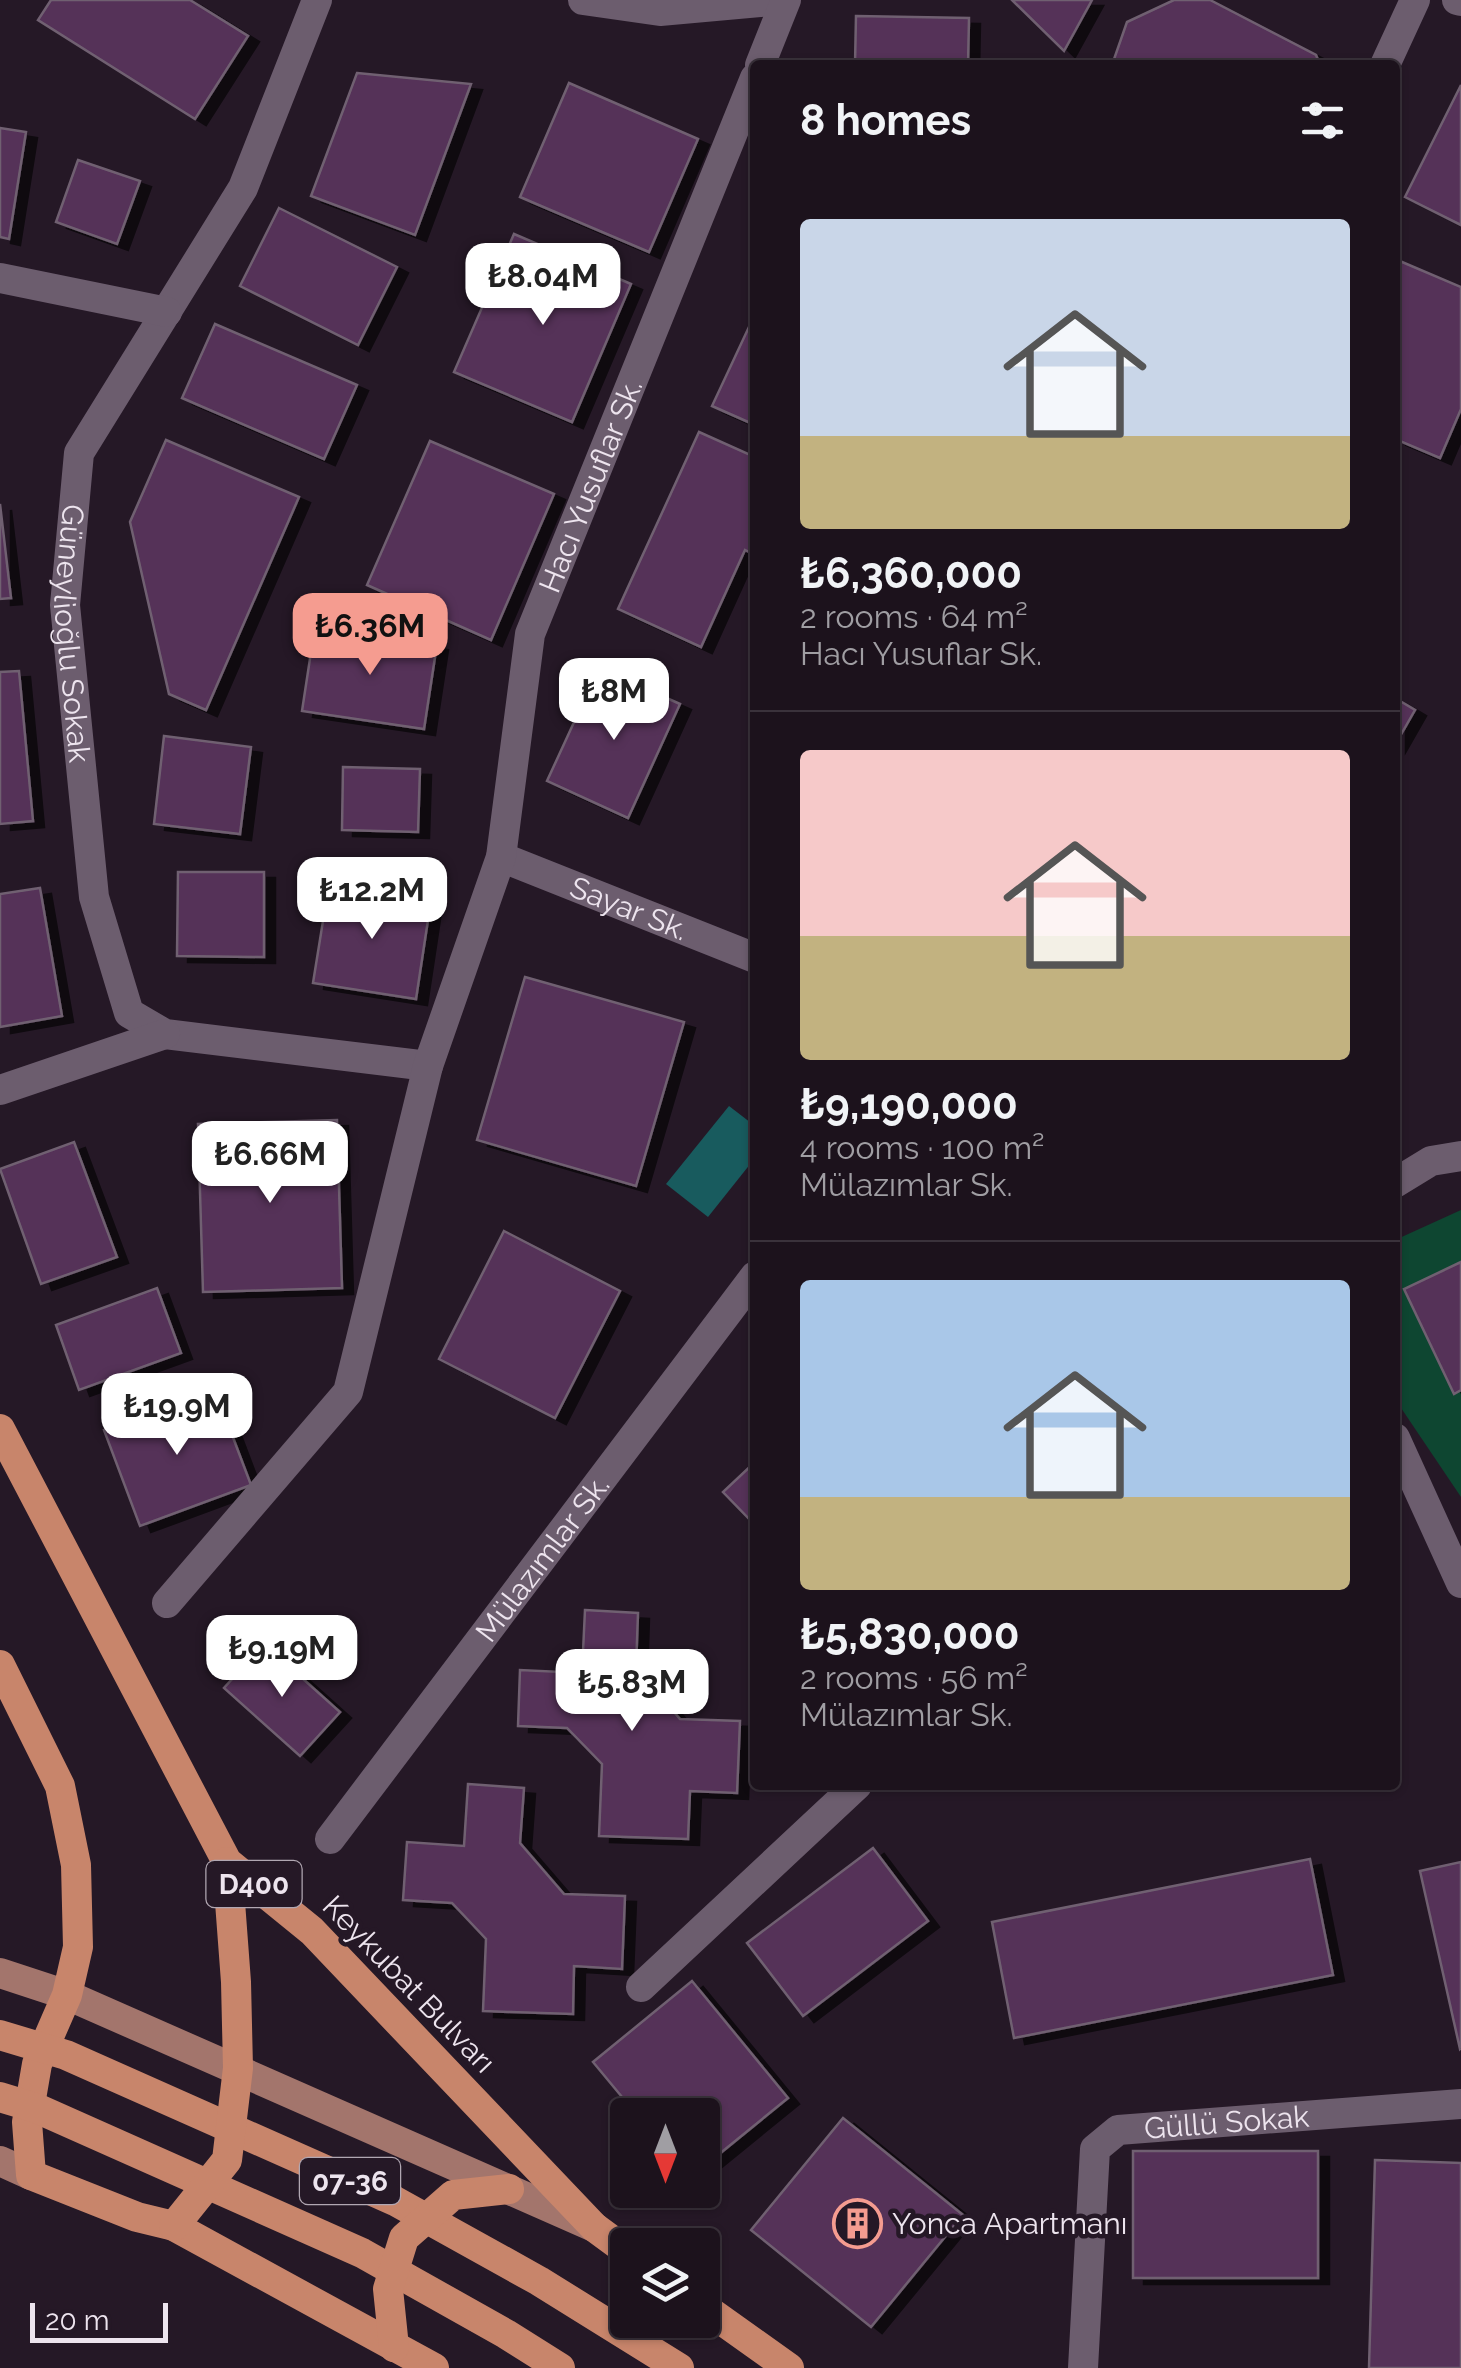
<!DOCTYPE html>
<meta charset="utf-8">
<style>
:root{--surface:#1c121c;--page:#292029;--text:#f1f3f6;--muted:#a09ea3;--line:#3a323b;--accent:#f59c90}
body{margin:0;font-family:Raleway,sans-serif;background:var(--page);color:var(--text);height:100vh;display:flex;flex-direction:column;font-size:38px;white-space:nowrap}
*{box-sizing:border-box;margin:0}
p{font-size:32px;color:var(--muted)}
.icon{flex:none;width:55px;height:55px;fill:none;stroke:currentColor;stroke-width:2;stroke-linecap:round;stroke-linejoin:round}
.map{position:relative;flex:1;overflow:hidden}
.details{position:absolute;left:750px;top:60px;width:650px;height:1730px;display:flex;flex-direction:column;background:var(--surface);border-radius:10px;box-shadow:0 2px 8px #0004,0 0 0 2px var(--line)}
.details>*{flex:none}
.needle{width:65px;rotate:180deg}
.fabs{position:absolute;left:610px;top:2098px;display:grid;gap:20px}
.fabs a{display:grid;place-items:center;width:110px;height:110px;border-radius:10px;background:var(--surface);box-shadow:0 2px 8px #0004,0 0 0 2px var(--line);font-size:50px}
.scale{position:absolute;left:30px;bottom:25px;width:138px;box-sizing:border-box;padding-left:10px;border:5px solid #ede4ee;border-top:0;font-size:28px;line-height:35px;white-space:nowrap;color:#ede4ee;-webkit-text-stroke:8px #251826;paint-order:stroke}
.price{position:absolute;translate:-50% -85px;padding:0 22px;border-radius:20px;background:#fff;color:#222;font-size:32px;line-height:65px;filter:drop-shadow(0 2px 5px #0008)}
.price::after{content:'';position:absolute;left:50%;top:60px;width:30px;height:22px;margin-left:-15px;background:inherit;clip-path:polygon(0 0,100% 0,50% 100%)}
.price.on{background:var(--accent);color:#111}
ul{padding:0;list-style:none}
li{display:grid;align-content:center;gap:20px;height:530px;padding:0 50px}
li+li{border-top:2px solid var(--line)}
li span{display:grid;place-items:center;height:310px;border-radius:10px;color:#555}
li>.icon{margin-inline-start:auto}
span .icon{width:180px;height:180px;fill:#fffc;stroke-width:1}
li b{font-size:42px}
h2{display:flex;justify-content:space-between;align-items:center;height:120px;padding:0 50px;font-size:42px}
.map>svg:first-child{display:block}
.green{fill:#0e4631}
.water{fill:#185b5e}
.building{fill:#543058;stroke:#706071;stroke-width:2.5;filter:url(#shadow)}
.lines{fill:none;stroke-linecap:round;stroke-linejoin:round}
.street{stroke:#6c5d6e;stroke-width:30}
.primary{stroke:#a3756c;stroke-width:30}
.highway{stroke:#c8856b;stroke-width:30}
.labels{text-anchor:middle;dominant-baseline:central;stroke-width:9;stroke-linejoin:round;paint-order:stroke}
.shield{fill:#251826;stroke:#b1a7b2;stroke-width:2.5}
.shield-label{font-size:28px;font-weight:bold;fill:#ede4ee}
.street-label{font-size:30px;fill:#ede4ee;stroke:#251826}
.poi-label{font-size:30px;fill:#ede4ee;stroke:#251826;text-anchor:start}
</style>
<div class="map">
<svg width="1461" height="2368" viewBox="0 0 1461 2368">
<defs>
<filter id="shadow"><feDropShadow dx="11" dy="6" stdDeviation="0" flood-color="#0009"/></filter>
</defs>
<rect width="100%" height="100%" fill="#251826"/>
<polygon class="green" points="1461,1210 1461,1497 1395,1399 1395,1240"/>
<polygon class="water" points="729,1106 755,1126 755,1158 708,1217 666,1184"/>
<g class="building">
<polygon points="51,0 190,0 248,36 195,119 38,20"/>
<polygon points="1012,0 1092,0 1064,51"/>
<polygon points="1174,0 1210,0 1316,55 1320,65 1112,65 1127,22"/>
<polygon points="856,16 969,18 968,65 855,65"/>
<polygon points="357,73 471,84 415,235 311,196"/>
<polygon points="569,83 698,139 649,252 520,197"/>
<polygon points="1461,85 1461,225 1405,197"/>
<polygon points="0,128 26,132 9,239 0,237"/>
<polygon points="78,160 140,181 117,244 56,222"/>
<polygon points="279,208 397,267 358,345 240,286"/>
<polygon points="514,234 631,284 572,422 454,372"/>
<polygon points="1395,259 1461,287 1461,409 1440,458 1395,439"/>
<polygon points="215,324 357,385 324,459 182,398"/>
<polygon points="749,327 755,330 755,425 712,406"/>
<polygon points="699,432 755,457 755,555 745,550 701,647 618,609"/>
<polygon points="166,440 299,497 206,710 169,694 130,522"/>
<polygon points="430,441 554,494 491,640 367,585"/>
<polygon points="0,504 11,598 0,599"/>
<polygon points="315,626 437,644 424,729 302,711"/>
<polygon points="599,668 680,704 628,818 547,781"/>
<polygon points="19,671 33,821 0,824 0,672"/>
<polygon points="1395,698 1415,710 1395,745"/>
<polygon points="164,736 251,747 240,834 154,824"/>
<polygon points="343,767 420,769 418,832 342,830"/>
<polygon points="178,872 264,872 264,957 177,956"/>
<polygon points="329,884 431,900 416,999 313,983"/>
<polygon points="40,888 62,1016 0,1027 0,894"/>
<polygon points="525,977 684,1022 636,1186 477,1140"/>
<polygon points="337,1120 342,1288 203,1292 198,1124"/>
<polygon points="74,1142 117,1257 41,1284 0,1169"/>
<polygon points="504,1231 620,1291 555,1418 439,1359"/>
<polygon points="1461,1262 1461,1390 1454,1394 1404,1289"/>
<polygon points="157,1288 181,1353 79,1390 56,1325"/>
<polygon points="215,1390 251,1485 140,1526 104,1430"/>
<polygon points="755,1462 755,1525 723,1492"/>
<polygon points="585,1610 638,1613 636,1668 680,1719 740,1721 737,1793 690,1791 688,1839 599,1836 602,1764 567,1728 518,1726 520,1670 582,1673"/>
<polygon points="264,1644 340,1712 300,1756 224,1688"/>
<polygon points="468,1784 524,1788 520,1843 564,1894 625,1896 622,1969 574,1966 573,2014 483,2011 486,1939 452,1903 403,1900 407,1842 464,1846"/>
<polygon points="873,1848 928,1921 803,2016 747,1943"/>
<polygon points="1310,1859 1333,1975 1014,2038 992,1922"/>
<polygon points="1461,1862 1461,2048 1460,2049 1420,1871"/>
<polygon points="692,1981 788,2098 702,2168 702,2115 637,2115 593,2062"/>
<polygon points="843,2118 963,2215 871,2327 751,2230"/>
<rect x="1133" y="2151" width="185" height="127"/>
<polygon points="1375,2160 1461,2163 1461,2368 1369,2368"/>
</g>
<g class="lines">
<g class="street">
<path id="s1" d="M317 0 243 188 79 453 65 605 94 897 129 1013 165 1034 428 1066"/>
<polyline points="583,0 660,11 783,0"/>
<polyline points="1457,0 1461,1"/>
<polyline points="760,65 786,0"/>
<polyline points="1385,65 1415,0"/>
<polyline points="0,278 167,312"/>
<path id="s2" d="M501 857 755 958"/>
<polyline points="0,1090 165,1034"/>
<polyline points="1395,1183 1431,1161 1461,1156"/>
<polyline points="1395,1438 1461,1583"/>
<path id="s3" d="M167 1603 348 1392 428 1066 501 857 530 634 755 78"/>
<path id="s4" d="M330 1839 755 1276"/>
<polyline points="641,1987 857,1785"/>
<path id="s5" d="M1083 2368 1095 2149 1118 2130 1461 2104"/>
</g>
<g class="primary">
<polyline points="0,1973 67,1995 594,2227"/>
<polyline points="0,2161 31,2175"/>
</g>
<g class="highway">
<polyline points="0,1429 227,1862 312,1931 594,2227 628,2252"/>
<polyline points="0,1665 60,1786 76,1865 78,1947 67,1995 37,2064 27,2122 31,2175 137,2217 174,2226 434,2368"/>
<polyline points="0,2035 66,2055 395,2201 539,2281 679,2368"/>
<polyline points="0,2097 36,2108 362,2253 506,2334 560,2368"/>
<polyline points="174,2226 227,2160 238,2068 236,1982 227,1862"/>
<polyline points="702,2306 789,2368"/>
<polyline points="394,2347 388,2289 404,2238 453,2195 509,2189"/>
</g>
</g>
<defs>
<symbol id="building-ring" viewBox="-11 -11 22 22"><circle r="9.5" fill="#251826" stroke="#f59c90" stroke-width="1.5"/><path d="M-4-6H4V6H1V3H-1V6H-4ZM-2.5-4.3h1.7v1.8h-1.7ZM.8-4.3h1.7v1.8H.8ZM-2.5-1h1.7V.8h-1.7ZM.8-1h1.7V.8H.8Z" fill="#f59c90"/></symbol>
</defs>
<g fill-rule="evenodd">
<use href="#building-ring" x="830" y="2196" width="55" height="55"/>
</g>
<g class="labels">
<g class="shield">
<rect x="206.5" y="1861" width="95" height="46" rx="8"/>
<rect x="300" y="2158" width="100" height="46" rx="8"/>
</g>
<g class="shield-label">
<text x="254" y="1884">D400</text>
<text x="350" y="2181">07-36</text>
</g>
<g class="street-label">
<text stroke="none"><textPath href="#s3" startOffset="1220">Hacı Yusuflar Sk.</textPath></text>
<text stroke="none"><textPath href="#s1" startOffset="695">Güneylioğlu Sokak</textPath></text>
<text stroke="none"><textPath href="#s2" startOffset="138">Sayar Sk.</textPath></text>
<text stroke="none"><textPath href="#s4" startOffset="352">Mülazımlar Sk.</textPath></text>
<text transform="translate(409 1984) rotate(46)">Keykubat Bulvarı</text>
<text stroke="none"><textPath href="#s5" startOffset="358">Güllü Sokak</textPath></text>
</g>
<g class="poi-label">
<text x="892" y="2223">Yonca Apartmanı</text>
</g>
</g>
</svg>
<div class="fabs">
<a><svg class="needle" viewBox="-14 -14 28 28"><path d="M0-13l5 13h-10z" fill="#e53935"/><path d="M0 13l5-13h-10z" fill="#a09ea3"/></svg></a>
<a><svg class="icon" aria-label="layers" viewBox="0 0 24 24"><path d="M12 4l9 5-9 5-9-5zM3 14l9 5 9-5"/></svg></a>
</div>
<div class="scale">20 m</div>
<b class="price" style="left:543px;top:328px">₺8.04M</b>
<b class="price on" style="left:370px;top:678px">₺6.36M</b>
<b class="price" style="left:614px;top:743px">₺8M</b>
<b class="price" style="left:372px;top:942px">₺12.2M</b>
<b class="price" style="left:270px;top:1206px">₺6.66M</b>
<b class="price" style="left:177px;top:1458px">₺19.9M</b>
<b class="price" style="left:282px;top:1700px">₺9.19M</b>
<b class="price" style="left:632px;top:1734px">₺5.83M</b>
<section class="details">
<h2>8 homes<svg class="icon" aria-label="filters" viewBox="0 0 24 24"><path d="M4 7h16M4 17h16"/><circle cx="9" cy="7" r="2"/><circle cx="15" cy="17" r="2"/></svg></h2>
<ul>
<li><span style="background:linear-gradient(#c9d6e8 70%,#c2b280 0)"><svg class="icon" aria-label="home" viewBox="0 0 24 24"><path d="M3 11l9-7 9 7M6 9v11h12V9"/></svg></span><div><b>₺6,360,000</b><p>2 rooms · 64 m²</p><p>Hacı Yusuflar Sk.</p></div></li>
<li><span style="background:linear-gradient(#f6c9c9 60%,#c2b280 0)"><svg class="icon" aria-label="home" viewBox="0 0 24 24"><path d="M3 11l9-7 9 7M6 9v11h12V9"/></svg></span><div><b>₺9,190,000</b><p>4 rooms · 100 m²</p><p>Mülazımlar Sk.</p></div></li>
<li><span style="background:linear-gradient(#a9c7e8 70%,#c2b280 0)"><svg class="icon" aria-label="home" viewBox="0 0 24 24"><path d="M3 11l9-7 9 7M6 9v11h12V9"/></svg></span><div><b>₺5,830,000</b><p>2 rooms · 56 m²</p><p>Mülazımlar Sk.</p></div></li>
</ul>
</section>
</div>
